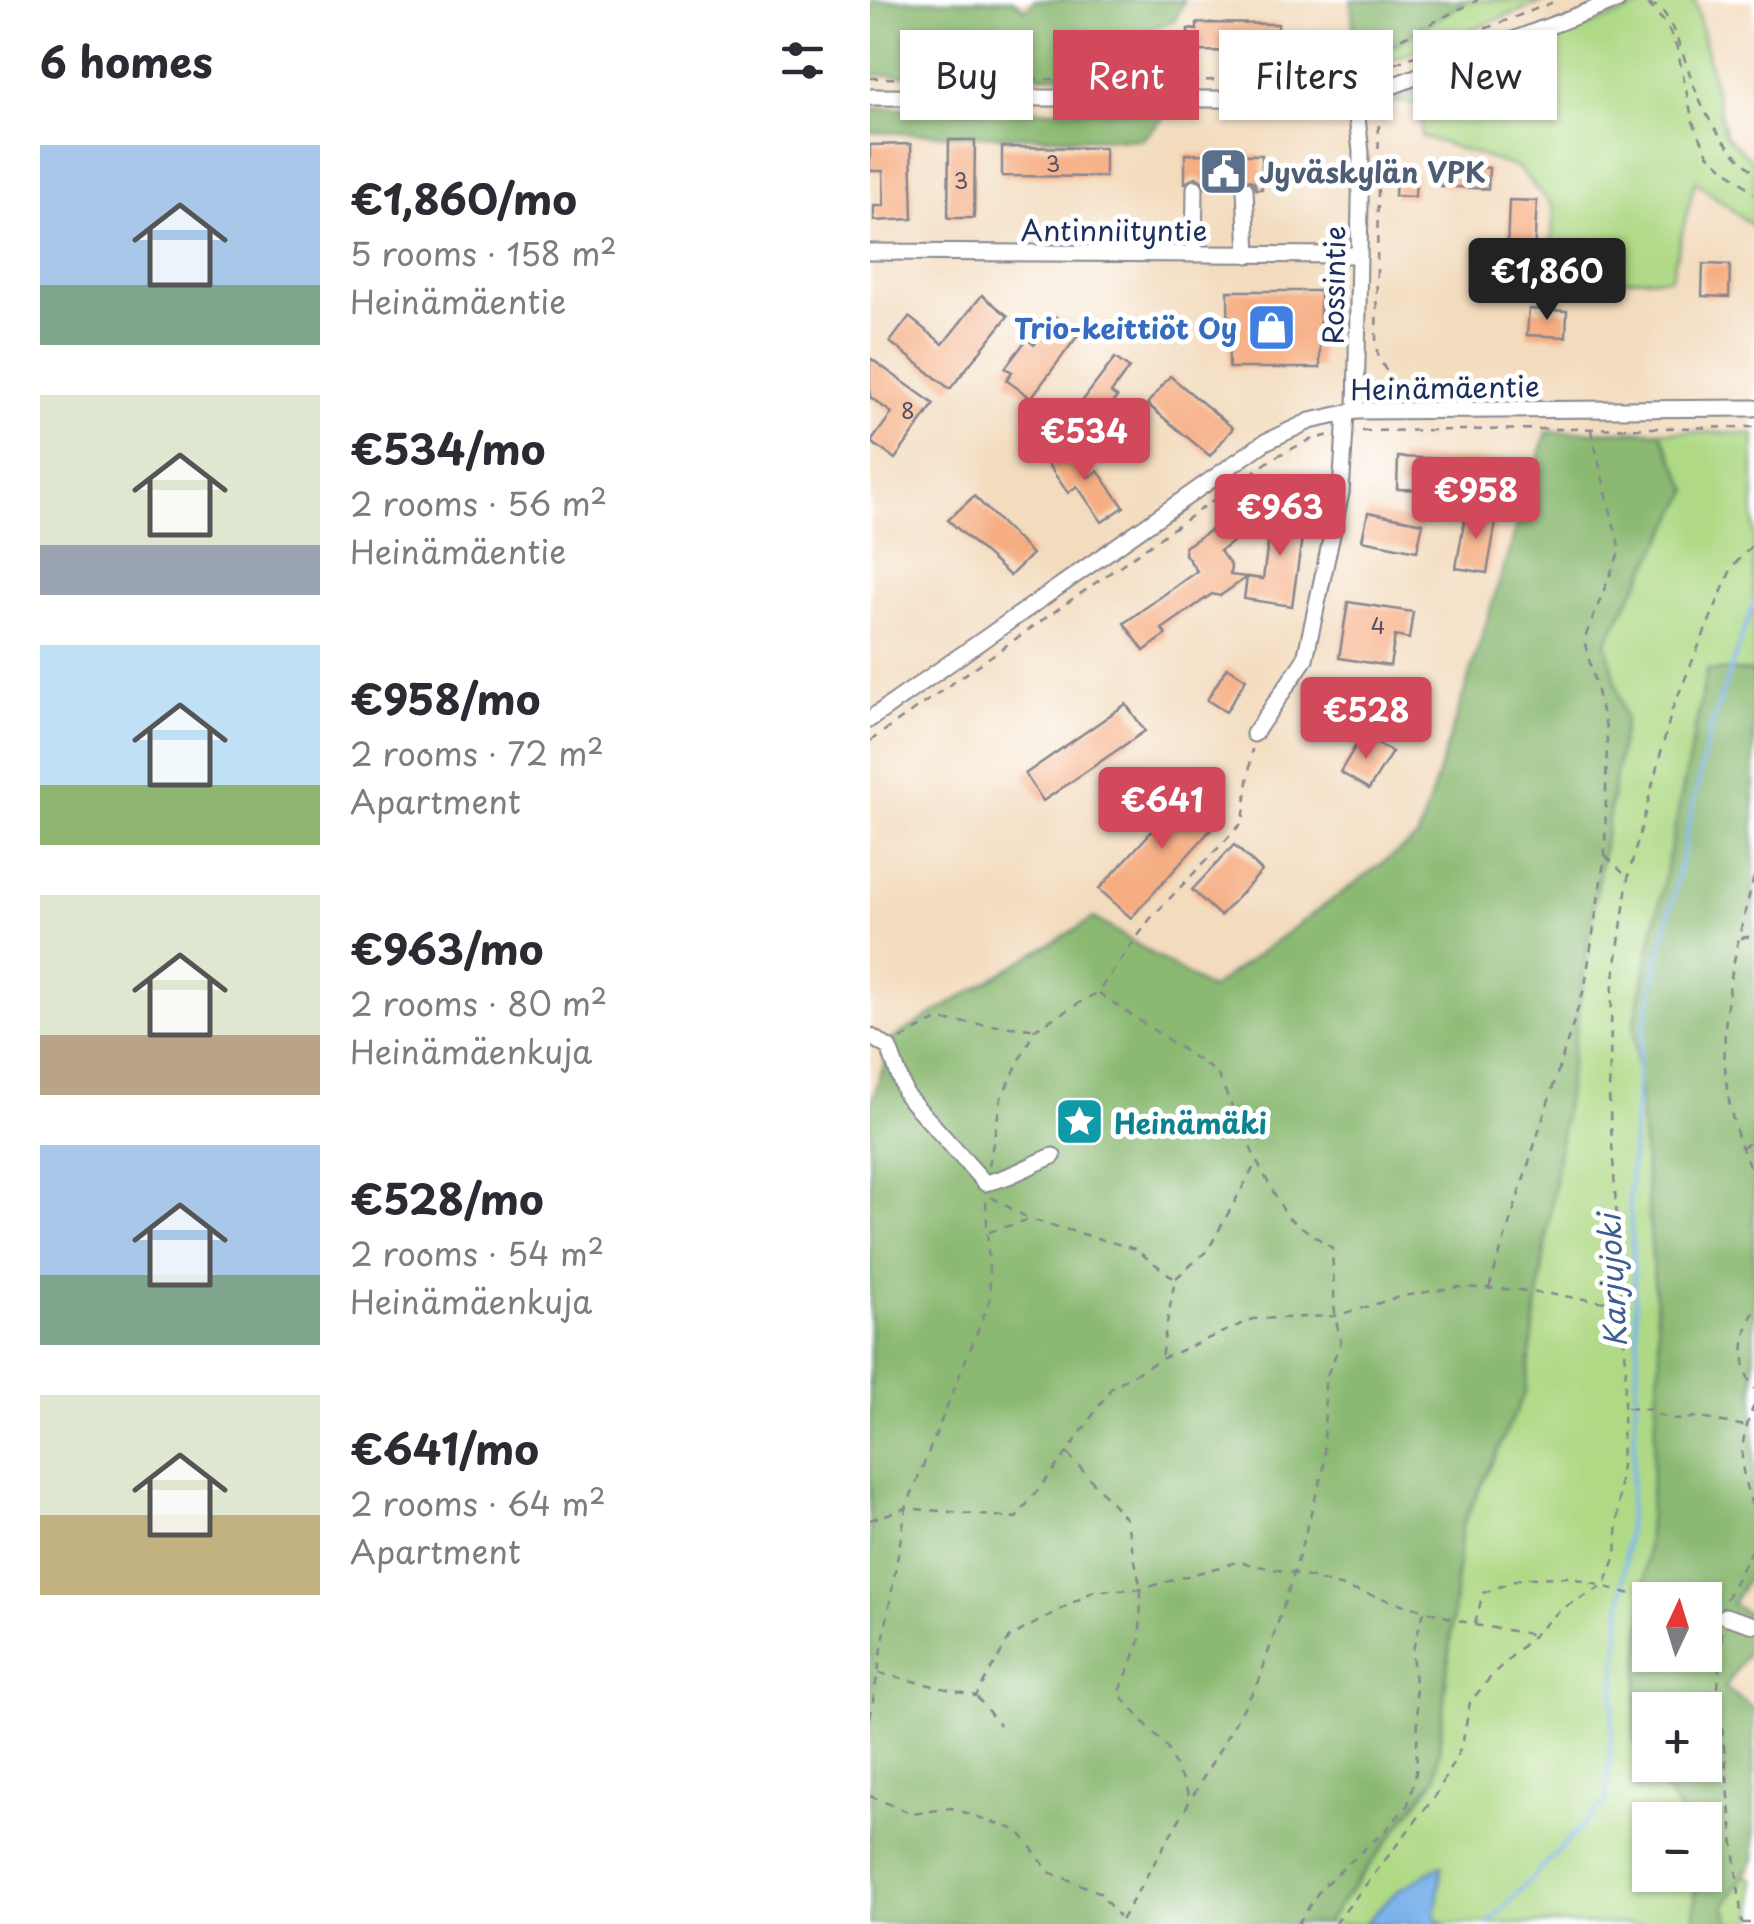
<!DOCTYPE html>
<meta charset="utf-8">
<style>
:root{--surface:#fff;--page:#f7f7f7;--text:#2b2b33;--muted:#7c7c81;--accent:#d1495b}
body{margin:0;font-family:"Playpen Sans",sans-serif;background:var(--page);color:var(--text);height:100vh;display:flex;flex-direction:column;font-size:38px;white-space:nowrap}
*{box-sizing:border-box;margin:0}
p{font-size:32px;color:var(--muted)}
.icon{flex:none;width:55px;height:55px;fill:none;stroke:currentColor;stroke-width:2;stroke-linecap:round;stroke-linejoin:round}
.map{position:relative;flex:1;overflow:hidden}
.sheet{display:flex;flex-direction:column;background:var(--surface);width:870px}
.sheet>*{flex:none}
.banner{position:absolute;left:30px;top:30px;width:702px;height:90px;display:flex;gap:20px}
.needle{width:65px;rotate:4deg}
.fabs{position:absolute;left:762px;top:1582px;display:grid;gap:20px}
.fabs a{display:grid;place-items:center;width:90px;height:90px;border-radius:0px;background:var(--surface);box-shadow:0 2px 8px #0004;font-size:50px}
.price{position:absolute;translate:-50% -85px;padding:0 22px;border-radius:10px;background:var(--accent);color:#fff;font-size:32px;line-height:65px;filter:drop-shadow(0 2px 5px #0008)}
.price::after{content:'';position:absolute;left:50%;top:60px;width:30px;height:22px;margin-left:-15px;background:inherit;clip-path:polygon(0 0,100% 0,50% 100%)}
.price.selected{background:#222;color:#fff}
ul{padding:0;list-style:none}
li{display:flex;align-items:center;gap:30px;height:250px;padding:0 40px}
li span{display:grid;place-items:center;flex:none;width:280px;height:200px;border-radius:0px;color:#555}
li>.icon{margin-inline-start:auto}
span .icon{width:120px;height:120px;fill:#fffc;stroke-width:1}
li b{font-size:42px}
h2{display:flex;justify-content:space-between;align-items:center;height:120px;padding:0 40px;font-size:42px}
.pill{padding:0 35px;border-radius:0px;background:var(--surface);box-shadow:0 2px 8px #0004;font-size:35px;line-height:90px}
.pill.selected{background:var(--accent);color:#fff}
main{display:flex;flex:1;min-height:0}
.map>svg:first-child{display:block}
.green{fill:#afd985;stroke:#658472;stroke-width:2.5}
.forest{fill:#8bb972;stroke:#537468;stroke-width:2.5;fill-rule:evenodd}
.water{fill:#7db3eb;stroke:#4c71a4;stroke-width:2.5}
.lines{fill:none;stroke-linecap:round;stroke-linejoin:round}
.stream{stroke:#7db3eb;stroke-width:4}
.building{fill:#f6ad82}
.minor-casing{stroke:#87868e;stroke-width:19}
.path{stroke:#87868e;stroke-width:2.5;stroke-dasharray:8 8;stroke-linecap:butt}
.minor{stroke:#fff;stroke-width:15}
.labels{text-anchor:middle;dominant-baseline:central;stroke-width:10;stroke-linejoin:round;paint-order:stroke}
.number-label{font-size:22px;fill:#524e67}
.service-label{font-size:28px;font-weight:bold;fill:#4e5e75;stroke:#fff;text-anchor:start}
.street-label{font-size:28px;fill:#1b2f5e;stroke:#fff}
.shop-label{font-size:28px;font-weight:bold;fill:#366cbe;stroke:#fff;text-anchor:end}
.culture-label{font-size:28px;font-weight:bold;fill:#0d838f;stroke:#fff;text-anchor:start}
.water-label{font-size:30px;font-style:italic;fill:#3d5d8f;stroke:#fff}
</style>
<main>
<section class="sheet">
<h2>6 homes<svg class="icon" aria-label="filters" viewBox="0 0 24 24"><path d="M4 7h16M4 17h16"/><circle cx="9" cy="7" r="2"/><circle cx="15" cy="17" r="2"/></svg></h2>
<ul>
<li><span style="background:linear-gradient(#a9c7e8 70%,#7fa58c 0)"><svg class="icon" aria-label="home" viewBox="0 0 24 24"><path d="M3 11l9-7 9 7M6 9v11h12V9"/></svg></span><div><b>€1,860/mo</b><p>5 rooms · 158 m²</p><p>Heinämäentie</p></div></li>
<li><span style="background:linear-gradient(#dfe7d0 75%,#9aa5b1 0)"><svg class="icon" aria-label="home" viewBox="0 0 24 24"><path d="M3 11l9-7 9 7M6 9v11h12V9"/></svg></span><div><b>€534/mo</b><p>2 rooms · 56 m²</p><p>Heinämäentie</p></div></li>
<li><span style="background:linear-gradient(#bfe0f5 70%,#8fb573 0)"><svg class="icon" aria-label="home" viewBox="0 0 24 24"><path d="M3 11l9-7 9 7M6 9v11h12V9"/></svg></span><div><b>€958/mo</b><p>2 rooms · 72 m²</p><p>Apartment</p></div></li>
<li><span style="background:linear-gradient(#dfe7d0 70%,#b9a48a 0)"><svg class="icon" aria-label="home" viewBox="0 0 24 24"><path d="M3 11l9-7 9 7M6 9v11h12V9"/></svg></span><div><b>€963/mo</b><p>2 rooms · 80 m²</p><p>Heinämäenkuja</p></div></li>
<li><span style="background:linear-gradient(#a9c7e8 65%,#7fa58c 0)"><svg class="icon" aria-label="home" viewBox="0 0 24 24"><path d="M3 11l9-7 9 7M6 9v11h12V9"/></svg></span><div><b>€528/mo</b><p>2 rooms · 54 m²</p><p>Heinämäenkuja</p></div></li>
<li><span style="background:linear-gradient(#dfe7d0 60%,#c2b280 0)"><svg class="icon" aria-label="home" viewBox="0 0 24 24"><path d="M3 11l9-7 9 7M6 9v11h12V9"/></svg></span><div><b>€641/mo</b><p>2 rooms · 64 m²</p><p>Apartment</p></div></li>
</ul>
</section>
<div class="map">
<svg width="884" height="1924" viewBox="0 0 884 1924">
<rect width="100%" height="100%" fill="#fff"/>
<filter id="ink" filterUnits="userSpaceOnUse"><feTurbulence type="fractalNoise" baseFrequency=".01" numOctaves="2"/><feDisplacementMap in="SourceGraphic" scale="20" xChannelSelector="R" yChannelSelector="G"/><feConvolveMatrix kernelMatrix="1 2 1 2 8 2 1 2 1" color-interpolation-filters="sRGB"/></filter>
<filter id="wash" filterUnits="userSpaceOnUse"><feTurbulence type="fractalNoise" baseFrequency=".0048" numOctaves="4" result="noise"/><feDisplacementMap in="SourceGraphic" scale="40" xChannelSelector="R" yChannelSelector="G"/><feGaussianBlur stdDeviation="2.25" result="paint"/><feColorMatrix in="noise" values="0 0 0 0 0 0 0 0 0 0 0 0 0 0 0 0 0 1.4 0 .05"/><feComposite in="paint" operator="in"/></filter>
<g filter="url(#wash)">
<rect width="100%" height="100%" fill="#f3dcbe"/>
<g class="green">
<polygon points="597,0 678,0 530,57 486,69"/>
<polygon points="788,0 825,0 855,135 884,162 884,227 825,181 801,278 679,281 684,208 648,168 551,136 553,104 519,102"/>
<polygon points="790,431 884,434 884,672 838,670 764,1026 790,1358 764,1741 815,1820 780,1820 780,1875 825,1875 825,1924 455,1924 566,1778 592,1526 655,1392 720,927 755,719 736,642 819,491"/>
<polygon points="875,1875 884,1880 884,1924 861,1924 855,1906"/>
</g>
<g class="forest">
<polygon points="1,0 143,0 156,9 164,0 314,0 305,21 252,37 250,76 0,75"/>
<polygon points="481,0 597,0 486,69"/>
<polygon points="0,108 299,112 272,140 0,132"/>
<polygon points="790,431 819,491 736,642 755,719 720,927 655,1392 592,1526 566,1778 455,1924 0,1924 0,1107 23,1038 224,918 340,989 548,837 677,432"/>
<path d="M837 670 884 672V1568L862 1604 884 1617V1642L855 1688 884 1709V1860L855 1905 861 1924H825V1875H835V1820H815L764 1741 790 1358 764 1026ZM780 1600H835V1655H780ZM780 1710H835V1765H780Z"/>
</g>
<polygon class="water" points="572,1865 565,1917 575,1924 494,1924 526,1892"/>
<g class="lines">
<polyline class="stream" points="618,1924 736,1801 764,1449 768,1348 759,1197 770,1046 840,729 884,602"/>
</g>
<g id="blocks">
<g class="building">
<polygon points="327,23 408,24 408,30 412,30 412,52 318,51 318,29 327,30"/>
<polygon points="79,140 105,140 104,218 78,218"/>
<polygon points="41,144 43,219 4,221 4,206 14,206 13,171 0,171 0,145"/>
<polygon points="132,147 235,148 235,177 132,176"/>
<polygon points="315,154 392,155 392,189 386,189 384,182 375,178 368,180 364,188 336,188 334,182 326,177 315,183"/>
<polygon points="572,165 619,168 618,189 571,186"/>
<polygon points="526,174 546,175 545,197 525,196"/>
<polygon points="639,200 667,201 664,252 637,250"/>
<polygon points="833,264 860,265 859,297 832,296"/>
<polygon points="358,291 450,291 450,368 359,368"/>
<polygon points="112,295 138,316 80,389 20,342 39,317 73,344"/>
<polygon points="659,309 697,311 696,337 657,335"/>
<polygon points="186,317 209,334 161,398 136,380 142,372 135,368 157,339 164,345"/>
<polygon points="0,358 64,404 25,459 1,442 22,413 0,397"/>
<polygon points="245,358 259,368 241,393 247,397 220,431 201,416"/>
<polygon points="300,376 363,428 340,456 277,404"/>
<polygon points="196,444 219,477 228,471 254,507 232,522 207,486 198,493 174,459"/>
<polygon points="528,457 632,461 631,492 527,489"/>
<polygon points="104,496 162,554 140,576 78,520"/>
<polygon points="403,505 436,510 422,606 374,599 377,577 393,579"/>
<polygon points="596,511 627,516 617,573 586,568"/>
<polygon points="498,512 553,523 547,551 492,540"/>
<polygon points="354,521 364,537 363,542 350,551 361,566 360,575 377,577 350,596 342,594 292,629 296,635 274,651 254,623 327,571 315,554 315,547"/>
<polygon points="478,602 543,612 539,639 525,636 520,666 469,658"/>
<polygon points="357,667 376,679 356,712 337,700"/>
<polygon points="256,704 275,731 173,801 155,774"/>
<polygon points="492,735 522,752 499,789 470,772"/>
<polygon points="323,786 354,815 261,918 229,889"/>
<polygon points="364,845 392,871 350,916 322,890"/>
</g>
</g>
</g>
<g filter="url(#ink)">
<use href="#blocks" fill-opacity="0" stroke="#87868e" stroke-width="2.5"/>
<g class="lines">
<defs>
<g id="minor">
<polyline points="0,97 485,100 748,0"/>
<polyline points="485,100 491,152 486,411"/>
<polyline points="375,189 378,255"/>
<polyline points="0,252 489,255"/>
<polyline points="324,254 325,188"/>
<polyline points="0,719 395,442 440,421 486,411 884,408"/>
<polyline points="384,734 435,659 471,493 476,413"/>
<path d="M0 1036 19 1048 36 1095 115 1183C140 1178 160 1165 183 1156"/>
<polyline points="855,1616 884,1625"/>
</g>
</defs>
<use href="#minor" class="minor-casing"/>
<g class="path">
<polyline points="778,4 796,24 807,48 823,122 838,154 884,193"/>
<path d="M779 5 790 7C814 41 818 82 838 117 850 138 866 156 884 172"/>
<polyline points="501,72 507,54 520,44 608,0"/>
<polyline points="0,78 460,81 501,73 689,0"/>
<path d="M509 109 506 346C509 365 523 377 528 395"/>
<polyline points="492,431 884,427"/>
<polyline points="0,741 405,457 440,440 460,435"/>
<polyline points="736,856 758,878"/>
<path d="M884 877C857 980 834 1076 884 1176"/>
<polyline points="871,938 884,936"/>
<polyline points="229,993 347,1073 387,1162 417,1217 462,1248 465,1316 471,1342 455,1380 454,1467 424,1573 389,1681 249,1924"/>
<polyline points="31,1039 67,1020 163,1029"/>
<polyline points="872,1148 884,1139"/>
<polyline points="119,1166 131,1098 165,1029 228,992 280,919 373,822 382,749"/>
<polyline points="121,1197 158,1218"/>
<polyline points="119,1232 160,1219 265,1249 305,1279 291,1357"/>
<polyline points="306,1278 338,1250 386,1163"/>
<polyline points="619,1288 715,986 735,855 737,731 714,640 750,550 721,430"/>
<path d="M884 1312C871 1333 869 1368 884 1389"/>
<path d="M884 1405C867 1449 869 1468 884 1512"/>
<path d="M757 1408 783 1410C791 1420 813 1422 824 1417L876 1426"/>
<polyline points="198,1454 256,1519 271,1589 270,1641 249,1694 297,1748 321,1800"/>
<polyline points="0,1520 36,1508 146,1518 197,1453 242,1387 291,1359 383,1319 465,1316 533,1296 588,1287 650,1290 750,1304"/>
<polyline points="856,1599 884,1545"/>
<polyline points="605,1624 613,1593 653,1578 699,1577 783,1600"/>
<polyline points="852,1632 848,1688 872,1924"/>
<polyline points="9,1673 106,1696 140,1637 224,1591 271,1589 367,1562 424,1573 605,1625 660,1634"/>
<polyline points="107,1697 129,1725"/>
<polyline points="0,1718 36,1508 120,1300 116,1199"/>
<polyline points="0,1796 43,1814 81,1808 149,1831 179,1872 229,1892 249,1917"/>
<polyline points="872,1923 884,1923"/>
<polyline points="428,1924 451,1888 517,1829 538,1805 546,1773 548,1717 542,1652 554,1612"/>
<polyline points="465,1924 566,1795 592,1746 600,1702 624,1673 691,1609 735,1585 746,1556 756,1366 739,1095 742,993 758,878 802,710 862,567 884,543"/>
</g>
<use href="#minor" class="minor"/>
</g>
</g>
<defs>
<symbol id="civic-square" viewBox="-11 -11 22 22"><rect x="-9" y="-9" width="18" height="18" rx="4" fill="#5c6f8a" stroke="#fff"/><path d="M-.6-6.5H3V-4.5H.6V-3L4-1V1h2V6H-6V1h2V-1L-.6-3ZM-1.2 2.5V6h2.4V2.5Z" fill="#fff"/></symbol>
<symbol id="shop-square" viewBox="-11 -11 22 22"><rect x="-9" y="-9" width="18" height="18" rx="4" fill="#3f7fe0" stroke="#fff"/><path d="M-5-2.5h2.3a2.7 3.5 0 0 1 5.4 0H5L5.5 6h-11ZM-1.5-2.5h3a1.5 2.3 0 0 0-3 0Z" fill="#fff"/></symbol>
<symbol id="sight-square" viewBox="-11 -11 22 22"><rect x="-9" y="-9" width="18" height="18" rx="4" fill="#0f9aa8" stroke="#fff"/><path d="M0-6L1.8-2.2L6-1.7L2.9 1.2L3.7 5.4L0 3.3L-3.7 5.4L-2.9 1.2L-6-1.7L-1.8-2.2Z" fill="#fff"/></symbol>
</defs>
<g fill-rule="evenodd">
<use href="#civic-square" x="326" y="144" width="55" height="55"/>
<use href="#shop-square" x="374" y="300" width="55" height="55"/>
<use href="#sight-square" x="182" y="1094" width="55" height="55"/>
</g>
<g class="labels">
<g class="number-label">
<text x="183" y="162">3</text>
<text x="91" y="179">3</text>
<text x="38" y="409">8</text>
<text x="508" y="624">4</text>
</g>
<g class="service-label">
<text x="389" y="171">Jyväskylän VPK</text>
</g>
<g class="street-label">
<text x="244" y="229">Antinniityntie</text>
<text transform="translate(463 285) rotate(-89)">Rossintie</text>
<text transform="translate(575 387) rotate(-1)">Heinämäentie</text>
</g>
<g class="shop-label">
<text x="367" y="327">Trio-keittiöt Oy</text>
</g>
<g class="culture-label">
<text x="244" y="1122">Heinämäki</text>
</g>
<g class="water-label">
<text transform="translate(741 1281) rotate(-93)">Karjujoki</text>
</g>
</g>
</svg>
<div class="fabs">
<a><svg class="needle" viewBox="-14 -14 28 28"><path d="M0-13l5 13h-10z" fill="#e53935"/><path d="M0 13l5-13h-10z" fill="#7c7c81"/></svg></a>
<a>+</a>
<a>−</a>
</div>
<b class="price selected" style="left:677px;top:323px">€1,860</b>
<b class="price" style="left:214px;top:483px">€534</b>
<b class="price" style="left:606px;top:542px">€958</b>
<b class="price" style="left:410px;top:559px">€963</b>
<b class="price" style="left:496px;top:762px">€528</b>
<b class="price" style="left:292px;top:852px">€641</b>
<div class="banner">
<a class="pill">Buy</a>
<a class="pill selected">Rent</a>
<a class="pill">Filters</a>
<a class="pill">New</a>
</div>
</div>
</main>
